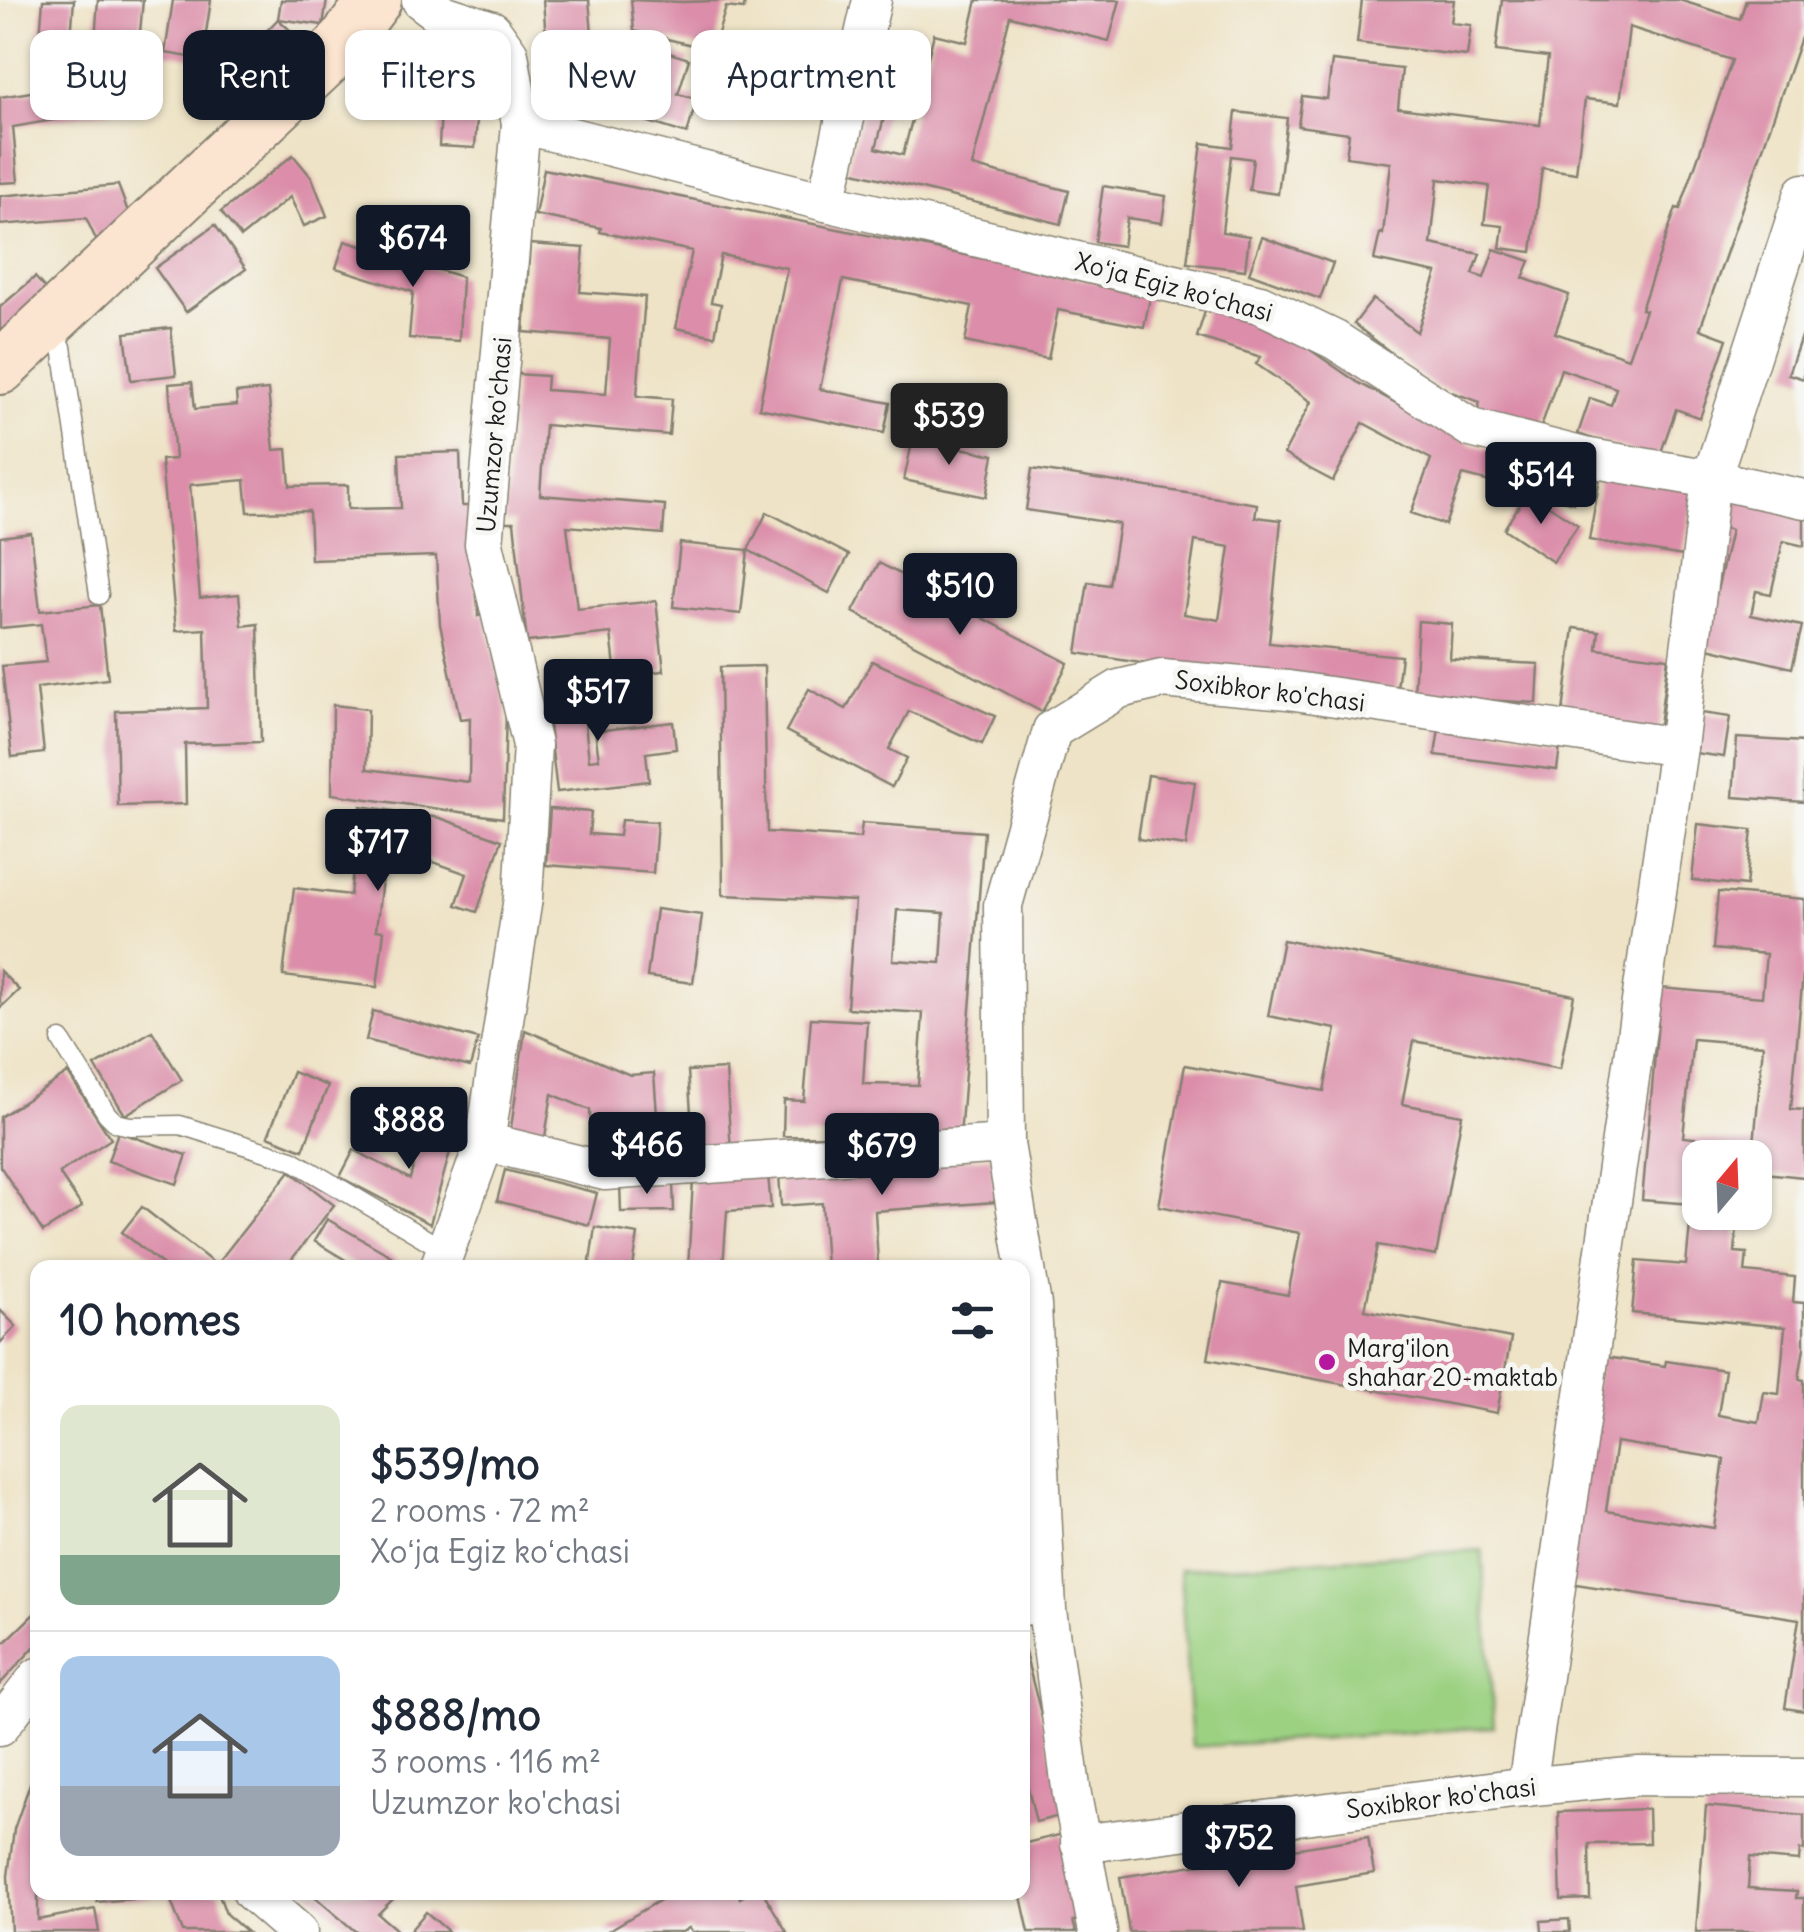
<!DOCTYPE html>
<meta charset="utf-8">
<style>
:root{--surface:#fff;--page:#f6f6f7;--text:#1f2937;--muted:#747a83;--line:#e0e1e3;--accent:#111827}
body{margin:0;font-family:Delius,sans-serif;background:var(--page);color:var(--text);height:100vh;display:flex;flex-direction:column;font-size:38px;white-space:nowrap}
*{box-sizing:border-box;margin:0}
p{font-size:32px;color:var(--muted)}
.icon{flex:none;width:55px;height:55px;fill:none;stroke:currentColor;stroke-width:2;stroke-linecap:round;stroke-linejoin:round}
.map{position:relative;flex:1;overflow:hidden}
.panel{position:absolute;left:30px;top:1260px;width:1000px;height:640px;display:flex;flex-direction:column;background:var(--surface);border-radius:20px;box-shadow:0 2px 8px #0004}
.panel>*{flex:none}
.hud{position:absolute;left:30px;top:30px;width:1000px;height:90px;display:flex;gap:20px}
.needle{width:65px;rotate:19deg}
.tools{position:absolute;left:1682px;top:1140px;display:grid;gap:20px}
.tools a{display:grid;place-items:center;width:90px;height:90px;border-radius:20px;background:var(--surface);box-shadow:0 2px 8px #0004;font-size:50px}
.price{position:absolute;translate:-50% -85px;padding:0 22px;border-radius:10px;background:var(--accent);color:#fff;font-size:32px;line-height:65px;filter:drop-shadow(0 2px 5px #0008)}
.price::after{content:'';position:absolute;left:50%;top:60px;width:30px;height:22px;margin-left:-15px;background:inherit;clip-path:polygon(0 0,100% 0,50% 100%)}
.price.on{background:#222;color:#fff}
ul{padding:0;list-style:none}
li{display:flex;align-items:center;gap:30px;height:250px;padding:0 30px}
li+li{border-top:2px solid var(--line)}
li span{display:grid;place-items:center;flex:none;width:280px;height:200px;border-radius:20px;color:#555}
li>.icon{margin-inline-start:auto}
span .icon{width:120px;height:120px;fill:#fffc;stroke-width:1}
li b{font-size:42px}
h2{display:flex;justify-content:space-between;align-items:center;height:120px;padding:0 30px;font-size:42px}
.chip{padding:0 35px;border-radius:20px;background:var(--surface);box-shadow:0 2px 8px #0004;font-size:35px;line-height:90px}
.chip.on{background:var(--accent);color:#fff}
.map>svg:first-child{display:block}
.green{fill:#9cd182;stroke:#5c764f;stroke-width:2.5}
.building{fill:#db8da9;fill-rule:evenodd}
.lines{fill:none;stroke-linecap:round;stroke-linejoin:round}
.lane-casing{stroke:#858071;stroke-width:21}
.street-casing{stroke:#858071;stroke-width:41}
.secondary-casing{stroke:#858071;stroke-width:56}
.lane{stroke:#fff;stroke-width:18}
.street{stroke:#fff;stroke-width:38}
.secondary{stroke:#fce5d0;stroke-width:52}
.poi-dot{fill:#b5179e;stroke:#f6f6f2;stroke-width:4}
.labels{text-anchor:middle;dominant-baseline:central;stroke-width:10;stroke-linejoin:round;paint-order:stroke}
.street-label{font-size:25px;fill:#1c1c1c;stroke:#f6f6f2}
.poi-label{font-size:25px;fill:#1c1c1c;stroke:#f6f6f2;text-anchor:start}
</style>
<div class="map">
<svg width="1804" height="1932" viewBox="0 0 1804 1932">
<rect width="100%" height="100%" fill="#f6f6f2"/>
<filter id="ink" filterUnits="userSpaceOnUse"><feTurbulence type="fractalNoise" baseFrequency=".01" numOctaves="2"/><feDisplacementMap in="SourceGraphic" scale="20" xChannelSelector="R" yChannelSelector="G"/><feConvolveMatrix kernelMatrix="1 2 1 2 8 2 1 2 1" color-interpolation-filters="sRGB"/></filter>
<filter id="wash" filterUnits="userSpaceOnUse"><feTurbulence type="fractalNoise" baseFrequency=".0048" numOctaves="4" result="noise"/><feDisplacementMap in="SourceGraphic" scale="40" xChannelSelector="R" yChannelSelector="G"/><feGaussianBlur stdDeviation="2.25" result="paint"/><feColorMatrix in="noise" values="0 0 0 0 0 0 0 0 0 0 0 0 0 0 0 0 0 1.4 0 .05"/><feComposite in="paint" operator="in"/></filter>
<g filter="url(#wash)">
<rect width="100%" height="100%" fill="#eee3c6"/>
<polygon class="green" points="1482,1550 1494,1727 1192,1747 1180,1569"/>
<g id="blocks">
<g class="building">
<polygon points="43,0 74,0 68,76 37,73"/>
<polygon points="98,0 143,0 139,43 95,40"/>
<polygon points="173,0 211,0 202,59 165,53"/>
<polygon points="281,0 327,0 323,25 278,19"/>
<polygon points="543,0 589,0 592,34 546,38"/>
<polygon points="631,0 683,2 745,0 744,9 726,7 713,50 634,31"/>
<polygon points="977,0 1120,0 1109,41 1010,16 972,166 1069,191 1061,224 847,170 868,90 890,95 876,148 903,155 934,34 967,42"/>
<polygon points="1362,0 1454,0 1451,23 1471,25 1467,56 1357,43"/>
<path d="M1502 0H1679L1740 19 1746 0H1804V29L1700 329 1727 339 1700 418 1676 409 1658 461 1578 434 1590 398 1611 405 1616 388 1561 369 1539 433 1477 412 1480 402 1434 386 1354 324 1373 299 1417 332 1437 273 1374 260 1380 233 1383 234 1391 163 1346 157 1349 133 1298 126 1302 96 1327 99 1332 61 1402 69 1398 108 1540 125 1548 57 1496 51ZM1629 27 1732 60 1680 209 1676 208 1641 309 1645 310 1628 358 1555 333 1569 295 1523 278 1530 261 1494 249 1484 278 1473 274 1480 254 1431 244 1438 179 1489 186 1484 224 1503 226 1500 248 1532 252 1542 168 1576 173 1585 99 1620 103Z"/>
<polygon points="278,19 305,44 264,86 238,61"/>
<polygon points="382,35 461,39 460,55 481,57 475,148 439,146 443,72 380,68"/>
<polygon points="618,37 689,59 678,94 697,99 687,134 597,106"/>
<polygon points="142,74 145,104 13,127 18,182 0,183 0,97"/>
<polygon points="1236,112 1287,118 1278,194 1249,190 1253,159 1231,156 1222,232 1249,236 1245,270 1187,263 1202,143 1232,147"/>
<polygon points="293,155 312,178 327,216 304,226 290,197 241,237 221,212"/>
<polygon points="544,169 1151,293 1144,327 1058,310 1048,359 965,342 972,306 843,280 820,389 890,403 884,433 759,408 787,268 721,255 711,302 721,304 715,336 676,328 692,251 600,232 601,228 535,215"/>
<polygon points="118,185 136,233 106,261 86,218 0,225 0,196"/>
<polygon points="1103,186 1166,196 1162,223 1127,218 1123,246 1095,242"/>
<polygon points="215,225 246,269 186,312 155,268"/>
<polygon points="1262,237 1333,263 1320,299 1249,273"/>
<polygon points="345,241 462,277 459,341 409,338 413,292 336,268"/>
<polygon points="530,244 584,248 580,292 645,297 637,396 672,399 669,435 545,425 540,495 665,505 663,534 567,526 577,609 656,601 664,671 616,676 611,633 527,642 514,522 504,522 515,374 547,376 546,390 606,394 610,339 524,332"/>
<polygon points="35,277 56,301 0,349 0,307"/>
<polygon points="1207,305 1280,329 1357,382 1474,445 1581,472 1574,503 1463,475 1445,525 1411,513 1431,459 1363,423 1333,481 1312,470 1284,454 1311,402 1256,364 1261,357 1197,337"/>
<polygon points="171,328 176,375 131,380 125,333"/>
<polygon points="1804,328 1804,379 1788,374"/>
<polygon points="192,382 195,409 237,405 236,393 268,390 274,450 287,449 290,486 348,485 348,509 401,508 399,454 460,452 462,506 475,506 478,616 485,614 506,710 503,818 332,794 333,705 368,709 367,769 469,782 470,718 460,719 440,624 436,556 311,560 309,511 248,512 245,480 190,485 200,598 239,594 242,626 258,624 261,742 185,744 186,804 118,806 116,711 207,708 205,629 176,631 161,460 175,459 169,384"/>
<polygon points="913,438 994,455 986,497 904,480"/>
<path d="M1032 469 1257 504 1255 517 1281 520 1269 643 1401 656 1397 689 1230 677 1077 653 1088 582 1109 585 1119 524 1026 510ZM1195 541 1230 547 1219 620 1184 614Z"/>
<polygon points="1601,472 1695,489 1683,556 1589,540"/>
<polygon points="1729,491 1804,508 1804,546 1783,541 1771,594 1756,591 1751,615 1802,626 1792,668 1704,647 1731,530 1721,527"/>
<polygon points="1528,492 1578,525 1553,562 1504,529"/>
<polygon points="767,512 849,555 829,593 748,550"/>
<polygon points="31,533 40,611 100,605 108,679 37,688 44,753 12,757 2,666 46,662 41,624 0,628 0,537"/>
<polygon points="680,543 748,550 741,614 673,607"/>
<polygon points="879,563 1068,663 1042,712 853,612"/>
<polygon points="1418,621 1452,624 1450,659 1539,664 1537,703 1414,696"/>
<polygon points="1574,628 1599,631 1597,649 1668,658 1657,740 1561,727"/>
<polygon points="872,661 995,716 982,744 909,711 889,749 907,758 892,787 786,731 809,689 846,709"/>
<path d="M764 666 767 832 860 838 862 823 984 832 960 1137 783 1136 784 1100 804 1101 811 1018 867 1021 863 1084 918 1085 923 1013 847 1008 855 901 723 895 720 667ZM897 910 944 913 941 963 893 960Z"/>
<polygon points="580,679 589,760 599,759 595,731 673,722 676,749 646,753 649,781 557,792 544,683"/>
<polygon points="1701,713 1730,717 1724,757 1695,753"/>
<polygon points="1440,722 1561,738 1557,770 1435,755"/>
<polygon points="1737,738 1804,742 1804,802 1733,797"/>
<polygon points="1148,775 1195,782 1186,846 1138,839"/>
<polygon points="361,806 440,818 502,840 477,912 456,905 467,874 425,859 385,854 376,930 384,931 377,987 283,976 294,888 350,895"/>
<polygon points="550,809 591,812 589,834 619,836 621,820 657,822 653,873 546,865"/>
<polygon points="1698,824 1752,830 1746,886 1692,880"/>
<path d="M1718 892 1804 899V962L1791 1109 1804 1110V1177L1755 1172V1158H1700V1212H1738L1735 1252 1747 1253 1745 1272 1795 1277 1793 1302 1804 1303V1348L1799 1379 1804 1380V1711L1785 1708 1799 1619 1563 1582 1599 1356 1665 1366 1666 1361 1725 1370 1718 1415 1759 1422 1764 1392 1779 1394 1785 1327 1632 1313 1637 1261 1686 1265 1692 1204 1642 1200 1661 988 1762 997 1766 954 1713 949ZM1693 1039 1763 1045 1754 1144 1683 1137ZM1616 1442 1724 1459 1714 1528 1606 1511Z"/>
<polygon points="656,909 702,915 693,983 647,977"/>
<polygon points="1283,940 1574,995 1560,1069 1414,1041 1402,1104 1462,1115 1436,1256 1378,1245 1365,1310 1511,1338 1497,1413 1208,1359 1222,1283 1288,1295 1300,1233 1159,1206 1185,1065 1324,1091 1336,1029 1268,1016"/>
<polygon points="0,971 19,990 0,1008"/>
<polygon points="373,1011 478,1039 470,1067 366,1040"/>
<polygon points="525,1030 630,1075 654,1073 658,1129 692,1127 688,1071 726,1069 731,1153 591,1161 590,1110 552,1094 544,1143 510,1135"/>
<polygon points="152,1031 182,1080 125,1115 95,1066"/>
<polygon points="293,1072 328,1086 303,1150 268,1136"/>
<polygon points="68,1073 111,1139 59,1173 82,1207 43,1232 0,1166 0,1117"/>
<polygon points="427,1114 458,1123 430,1224 340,1177 354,1150 410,1179"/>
<polygon points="118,1132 187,1155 177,1184 108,1161"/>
<polygon points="992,1157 995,1202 875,1211 878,1263 826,1267 822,1203 781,1206 779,1173"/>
<polygon points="505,1170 597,1193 589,1225 497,1201"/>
<polygon points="290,1171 334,1205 285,1268 167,1268 122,1232 142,1207 216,1265"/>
<polygon points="768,1175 771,1208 727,1211 723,1268 688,1268 693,1180"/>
<polygon points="673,1182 674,1211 621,1212 620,1183"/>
<polygon points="327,1219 391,1256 405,1268 359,1268 314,1241"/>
<polygon points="595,1227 638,1234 633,1268 589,1268"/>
<polygon points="0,1310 16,1326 0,1343"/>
<polygon points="38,1610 38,1643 0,1684 0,1647"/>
<polygon points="1022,1641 1067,1814 1036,1822 1026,1780 1022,1781"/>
<polygon points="38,1761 38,1920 95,1909 99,1932 11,1932 8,1876 14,1829"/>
<polygon points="1706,1806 1804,1815 1804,1850 1800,1850 1799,1861 1750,1857 1748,1888 1797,1891 1796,1898 1804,1898 1804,1932 1696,1932"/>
<polygon points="1648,1809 1649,1843 1589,1844 1590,1899 1561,1900 1558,1812"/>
<polygon points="1063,1834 1084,1919 1073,1921 1076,1932 1029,1932 1020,1892 1022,1892 1022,1844"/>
<polygon points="1368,1837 1374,1873 1296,1886 1303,1932 1129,1932 1120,1877"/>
<polygon points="96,1892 218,1892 226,1914 247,1932 183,1932 169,1896 97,1902"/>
<polygon points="309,1892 400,1892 378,1914 399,1932 356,1932"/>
<polygon points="674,1892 737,1892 740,1898 750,1892 763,1892 787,1932 692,1932 689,1928 682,1932 606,1932"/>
<polygon points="426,1912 449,1932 409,1932"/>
<polygon points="1569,1919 1570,1932 1542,1932 1541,1921"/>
</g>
</g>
</g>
<g filter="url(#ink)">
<use href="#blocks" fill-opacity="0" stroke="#858071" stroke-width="2.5"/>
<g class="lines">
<defs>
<g id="lane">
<polyline points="49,329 62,347 99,595"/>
<polyline points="61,1040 107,1114 116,1123 130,1126 180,1125 292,1160 446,1251"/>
<polyline points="1022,1617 1047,1610"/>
</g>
<g id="street">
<polyline points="421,0 437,12 492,30 509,54 521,124 484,544 532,745 523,898 485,1142 439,1268"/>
<polyline points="521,124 826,202 1260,304 1335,340 1471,428 1584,457 1711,479 1804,499"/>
<polyline points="826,202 872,0"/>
<polyline points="485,1142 605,1171 1005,1144 1003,905 1052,730 1119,689 1162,679 1288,690 1678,747"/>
<polyline points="1005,1144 1032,1305 1047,1610 1072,1795 1098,1932"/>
<polyline points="0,1726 38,1677"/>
<polyline points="1527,1787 1678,747 1711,479 1804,193"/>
<polyline points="1080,1844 1513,1788 1639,1776 1804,1777"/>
<polyline points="252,1892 298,1932"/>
</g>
<polyline id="secondary" points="0,368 340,47 375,0"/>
</defs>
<use href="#lane" class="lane-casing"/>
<use href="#street" class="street-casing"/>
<use href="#secondary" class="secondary-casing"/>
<use href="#lane" class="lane"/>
<use href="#street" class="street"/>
<use href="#secondary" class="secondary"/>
</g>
</g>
<circle class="poi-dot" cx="1327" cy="1362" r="10"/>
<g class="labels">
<g class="street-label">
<text transform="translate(1174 287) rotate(15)">Xoʻja Egiz koʻchasi</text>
<text transform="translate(494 435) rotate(-85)">Uzumzor ko'chasi</text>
<text transform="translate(1270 691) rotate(7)">Soxibkor ko'chasi</text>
<text transform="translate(1441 1798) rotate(-7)">Soxibkor ko'chasi</text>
</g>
<g class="poi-label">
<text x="1347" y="1348">Marg'ilon<tspan x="1347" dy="29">shahar 20-maktab</tspan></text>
</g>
</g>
</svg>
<div class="tools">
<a><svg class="needle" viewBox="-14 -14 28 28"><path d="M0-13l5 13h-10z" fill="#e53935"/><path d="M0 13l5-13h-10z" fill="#747a83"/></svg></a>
</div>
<b class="price" style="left:413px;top:290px">$674</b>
<b class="price on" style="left:949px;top:468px">$539</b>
<b class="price" style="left:1541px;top:527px">$514</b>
<b class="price" style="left:960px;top:638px">$510</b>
<b class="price" style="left:598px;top:744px">$517</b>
<b class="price" style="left:378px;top:894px">$717</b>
<b class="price" style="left:409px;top:1172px">$888</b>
<b class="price" style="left:647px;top:1197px">$466</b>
<b class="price" style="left:882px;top:1198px">$679</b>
<b class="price" style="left:1239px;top:1890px">$752</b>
<div class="hud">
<a class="chip">Buy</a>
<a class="chip on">Rent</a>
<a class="chip">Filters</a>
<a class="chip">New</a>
<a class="chip">Apartment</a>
</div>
<section class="panel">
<h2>10 homes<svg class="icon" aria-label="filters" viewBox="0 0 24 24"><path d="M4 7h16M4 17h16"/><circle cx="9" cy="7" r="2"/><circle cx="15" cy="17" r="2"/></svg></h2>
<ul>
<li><span style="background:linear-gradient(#dfe7d0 75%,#7fa58c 0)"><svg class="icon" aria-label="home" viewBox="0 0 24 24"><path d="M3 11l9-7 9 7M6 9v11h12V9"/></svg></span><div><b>$539/mo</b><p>2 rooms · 72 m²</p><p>Xoʻja Egiz koʻchasi</p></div></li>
<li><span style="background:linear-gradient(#a9c7e8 65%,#9aa5b1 0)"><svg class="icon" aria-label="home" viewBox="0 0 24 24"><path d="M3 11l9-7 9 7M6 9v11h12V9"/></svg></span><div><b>$888/mo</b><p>3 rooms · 116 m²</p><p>Uzumzor ko'chasi</p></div></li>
</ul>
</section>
</div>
